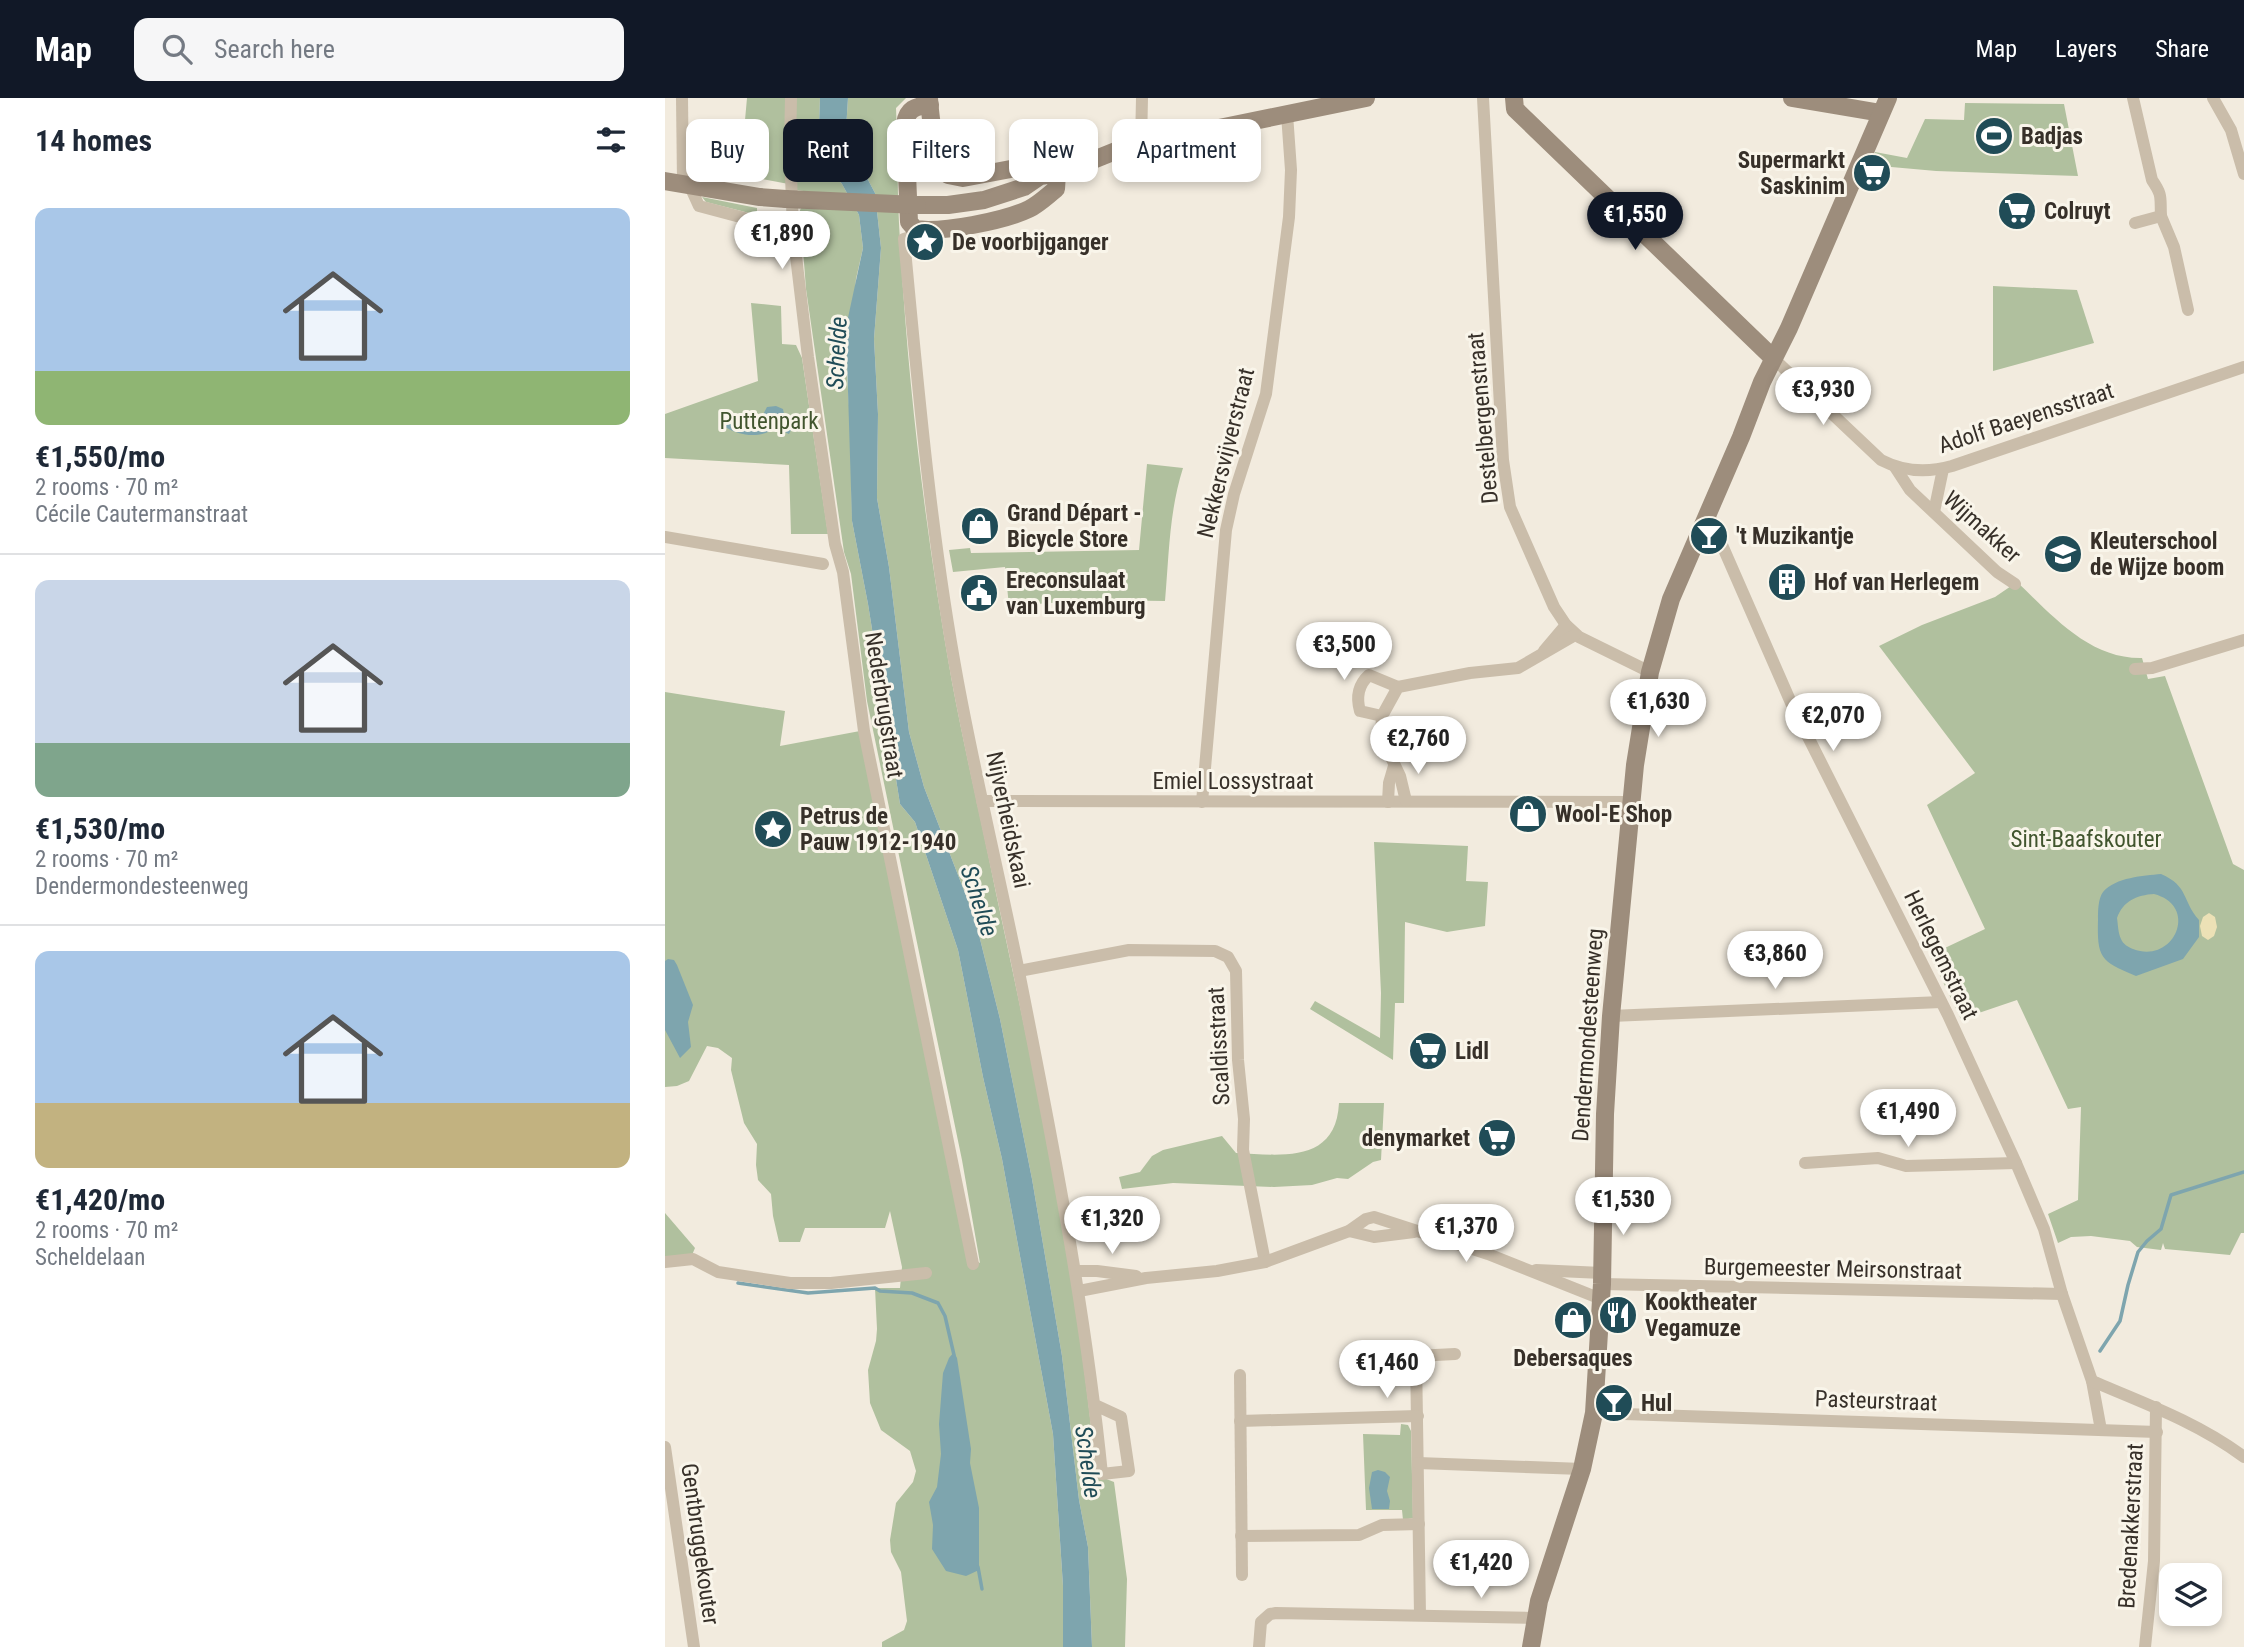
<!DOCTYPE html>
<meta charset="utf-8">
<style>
:root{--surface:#fff;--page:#f6f6f7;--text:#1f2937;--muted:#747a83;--line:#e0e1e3;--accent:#111827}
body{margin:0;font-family:"Roboto Condensed",sans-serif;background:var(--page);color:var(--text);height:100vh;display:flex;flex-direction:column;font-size:26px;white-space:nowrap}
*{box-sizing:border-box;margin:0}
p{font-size:23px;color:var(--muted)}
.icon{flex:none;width:38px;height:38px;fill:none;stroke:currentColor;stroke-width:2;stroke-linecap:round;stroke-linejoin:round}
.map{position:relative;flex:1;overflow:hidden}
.drawer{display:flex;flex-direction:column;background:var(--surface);width:665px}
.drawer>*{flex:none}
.guide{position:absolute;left:21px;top:21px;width:665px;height:63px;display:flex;gap:14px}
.buttons{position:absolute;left:1494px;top:1465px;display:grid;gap:14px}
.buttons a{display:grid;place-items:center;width:63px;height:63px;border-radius:14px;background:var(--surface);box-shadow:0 4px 10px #0003;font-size:35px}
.price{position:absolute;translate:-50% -60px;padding:0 16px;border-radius:24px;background:#fff;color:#222;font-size:23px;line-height:46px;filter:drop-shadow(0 2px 4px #0008)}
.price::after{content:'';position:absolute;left:50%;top:42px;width:21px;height:16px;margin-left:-10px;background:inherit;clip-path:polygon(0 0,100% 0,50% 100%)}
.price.on{background:var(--accent);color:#fff}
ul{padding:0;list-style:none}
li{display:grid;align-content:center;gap:14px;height:371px;padding:0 35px}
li+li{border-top:2px solid var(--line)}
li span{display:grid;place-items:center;height:217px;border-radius:14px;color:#555}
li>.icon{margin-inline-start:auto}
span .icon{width:126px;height:126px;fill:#fffc;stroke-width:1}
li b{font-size:30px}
h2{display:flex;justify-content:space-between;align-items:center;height:84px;padding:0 35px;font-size:30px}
.chip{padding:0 24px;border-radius:14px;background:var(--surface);box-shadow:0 4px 10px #0003;font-size:24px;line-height:63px}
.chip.on{background:var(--accent);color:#fff}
header{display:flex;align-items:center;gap:42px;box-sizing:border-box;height:98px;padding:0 35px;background:var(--accent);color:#fff}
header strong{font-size:33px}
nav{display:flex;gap:38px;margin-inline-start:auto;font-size:24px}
.search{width:490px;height:63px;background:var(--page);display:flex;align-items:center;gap:18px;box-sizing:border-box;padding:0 24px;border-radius:14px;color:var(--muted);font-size:26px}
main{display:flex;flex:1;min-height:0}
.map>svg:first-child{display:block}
.green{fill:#b0c09e}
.sand{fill:#ece1b6}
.water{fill:#7ea5ae;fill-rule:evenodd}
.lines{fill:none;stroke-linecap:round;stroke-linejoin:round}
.stream{stroke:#7ea5ae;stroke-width:3.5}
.street{stroke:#cabdaa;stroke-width:12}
.secondary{stroke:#9d8d7c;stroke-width:18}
.secondary-bridge{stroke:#9d8d7c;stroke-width:18}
.labels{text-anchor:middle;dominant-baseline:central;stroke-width:6;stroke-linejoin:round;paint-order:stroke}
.poi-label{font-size:23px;font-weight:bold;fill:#373029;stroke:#f9f5ea;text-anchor:start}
.street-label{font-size:23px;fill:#373029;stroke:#f9f5ea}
.park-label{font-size:23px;fill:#41552e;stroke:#f9f5ea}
.water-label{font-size:24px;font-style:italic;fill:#204c57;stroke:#f9f5ea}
</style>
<header>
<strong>Map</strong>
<div class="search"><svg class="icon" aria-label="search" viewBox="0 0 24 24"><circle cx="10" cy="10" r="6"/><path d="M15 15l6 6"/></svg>Search here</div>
<nav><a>Map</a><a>Layers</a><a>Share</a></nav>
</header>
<main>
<section class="drawer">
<h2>14 homes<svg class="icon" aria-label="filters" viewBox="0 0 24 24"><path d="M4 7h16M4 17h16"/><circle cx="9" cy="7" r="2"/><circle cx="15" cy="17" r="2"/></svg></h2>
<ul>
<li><span style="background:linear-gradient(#a9c7e8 75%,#8fb573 0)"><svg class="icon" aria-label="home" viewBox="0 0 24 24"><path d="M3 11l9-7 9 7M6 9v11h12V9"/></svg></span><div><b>€1,550/mo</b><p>2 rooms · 70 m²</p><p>Cécile Cautermanstraat</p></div></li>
<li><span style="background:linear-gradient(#c9d6e8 75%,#7fa58c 0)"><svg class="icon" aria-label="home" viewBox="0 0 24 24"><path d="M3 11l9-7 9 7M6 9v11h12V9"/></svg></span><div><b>€1,530/mo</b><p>2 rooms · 70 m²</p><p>Dendermondesteenweg</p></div></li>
<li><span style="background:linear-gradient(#a9c7e8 70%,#c2b280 0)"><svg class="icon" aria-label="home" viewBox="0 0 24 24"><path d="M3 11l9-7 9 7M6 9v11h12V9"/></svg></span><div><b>€1,420/mo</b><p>2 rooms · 70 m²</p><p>Scheldelaan</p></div></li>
</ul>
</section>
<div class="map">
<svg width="1579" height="1549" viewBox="0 0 1579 1549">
<rect width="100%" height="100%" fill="#f2ebde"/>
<g class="green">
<polygon points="82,0 155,0 153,53 177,86 194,117 198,150 191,181 182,276 186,339 187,423 203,506 235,706 250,724 293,852 318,979 337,1061 388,1336 398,1488 398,1549 217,1549 217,1544 239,1532 242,1523 236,1474 226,1454 225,1442 231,1405 248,1384 251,1373 245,1353 216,1332 205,1305 203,1272 211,1243 212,1231 210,1190 235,1190 237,1169 225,1113 220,1130 140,1130 135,1144 114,1144 108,1118 106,1096 93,1082 91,1067 92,1046 79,1025 66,972 67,960 53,950 42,948 24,983 12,988 0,989 0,594 120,613 115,648 195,633 302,1158 315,1165 297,1062 202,603 186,476 179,454 141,191 135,112 147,94 130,92 129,87 75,77"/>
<path d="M183 0H241L231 10C233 54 232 98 235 142 243 290 261 438 287 584 300 654 317 724 331 795 372 986 413 1181 431 1377L449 1384 462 1481 460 1549H427L423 1449 414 1402 397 1258 367 1081 335 921 310 821 259 689 244 634 224 469 212 400 213 316 209 241 216 150 210 95 185 48 181 32Z"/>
<polygon points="1300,5 1399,6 1413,78 1271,73 1204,67 1210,54 1242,60 1260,21 1299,22"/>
<polygon points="37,99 92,110 92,117 41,104"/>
<polygon points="1328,188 1412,192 1429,245 1328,273"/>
<polygon points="86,205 116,208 117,246 131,247 137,260 163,436 126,436 124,367 0,360 0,316 93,283"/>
<path d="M482 366 518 370C504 414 504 458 500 503L427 502 344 508 340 469 288 474 284 452 305 450 306 455 474 452Z"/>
<path d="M1352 484C1387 517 1424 561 1477 560L1483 581 1500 578 1568 766 1579 772V1135H1576L1565 1157 1500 1151 1498 1145 1496 1152 1472 1149 1465 1143 1426 1138 1406 1139 1393 1145 1383 1116 1413 1102 1416 1009 1403 1011 1352 902 1296 921 1265 857 1320 831 1262 707 1310 675 1214 548 1257 527 1330 499Z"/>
<polygon points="709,744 803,748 801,783 823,784 820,828 782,834 740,824 739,905 730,905 728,962 645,911 650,903 715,940 716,895"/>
<path d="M674 1005H719L716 1062 708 1064 683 1081 672 1080 647 1087 609 1089 508 1085 457 1091 454 1079 475 1074 487 1058 498 1052 557 1038 571 1055C616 1057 671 1066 674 1005Z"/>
<polygon points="0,1115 30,1150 27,1157 0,1159"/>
<polygon points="736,1326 743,1327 746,1333 748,1420 738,1422 737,1412 701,1412 698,1336 735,1337"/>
</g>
<polygon class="sand" points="1544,815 1550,819 1552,829 1549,838 1543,842 1537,838 1535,828 1538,819"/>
<g class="water">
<polygon points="155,0 183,0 181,32 185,48 210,95 216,150 209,241 213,316 212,400 224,469 244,634 259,689 310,821 335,921 367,1081 397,1258 414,1402 423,1449 427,1549 398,1549 398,1488 388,1336 337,1061 318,979 293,852 250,724 235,706 203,506 187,423 181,229 198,150 194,117 177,86 153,54"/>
<path d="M111 308 118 311 121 326 126 332 124 336 111 330C95 340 77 339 60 329L59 325 62 321 80 328 93 326 102 309Z"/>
<path d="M1496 776C1524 788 1517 803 1534 822V839L1518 861 1471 878C1435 863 1432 860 1433 821 1433 813 1433 801 1438 794 1451 779 1478 778 1496 776ZM1489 796C1535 808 1509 867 1468 851 1463 849 1458 846 1456 841 1453 835 1453 826 1452 820 1458 803 1472 797 1489 796Z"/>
<polygon points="3,861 9,862 12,867 28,907 23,924 26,949 15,960 0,932 0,863"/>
<polygon points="289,1254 292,1260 306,1351 305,1365 314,1410 314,1472 301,1478 281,1473 267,1451 268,1427 264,1404 272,1389 276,1356 274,1326 278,1275 284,1260"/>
<polygon points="713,1372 720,1374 725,1379 722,1393 725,1403 724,1411 707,1411 704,1390 707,1374"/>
</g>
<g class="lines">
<g class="stream">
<polyline points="73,1185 143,1195 210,1190 215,1193 247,1195 273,1205 280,1218 289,1257"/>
<polyline points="1435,1253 1455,1223 1463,1187 1473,1154 1482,1143 1496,1131 1506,1097 1579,1074"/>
<polyline points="313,1469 317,1491"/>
</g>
<g class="street">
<polyline points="17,0 18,85"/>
<polyline points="126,0 125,49 128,133 143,259 170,446 178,474 199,633 308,1166"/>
<polyline points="818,0 838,362 845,409 889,509 901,527 914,539 985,574"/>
<path d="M1468 0 1487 82C1498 98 1495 99 1496 118L1470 125"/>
<polyline points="1548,0 1566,32 1579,76"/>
<polyline points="476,46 477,0"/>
<polyline points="24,86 34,108 128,133"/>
<polyline points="1496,118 1509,149 1523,212"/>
<path d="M261 134 239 141C253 289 266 438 293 584 311 681 334 777 354 874 387 1040 420 1207 437 1376L464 1373 456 1319 430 1307"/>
<path d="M1108 260 1216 362C1239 374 1262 375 1287 368L1579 269"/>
<polyline points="1230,369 1245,392 1332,474 1350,486"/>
<polyline points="1269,414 1278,371"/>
<polyline points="1043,415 1127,607 1283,917 1351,1065 1379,1131 1397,1196 1427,1283 1436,1332"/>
<polyline points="0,439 158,466"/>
<polyline points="879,553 901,527"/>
<polyline points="1470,571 1487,570 1579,542"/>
<path d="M717 618 695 613C691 599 693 587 704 577L733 589"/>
<polyline points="317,703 967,704"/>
<polyline points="741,703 735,678 716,638 717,618 733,589 805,575 853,570 910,537"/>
<polyline points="537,704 561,432 569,396 601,296 624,119 626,72 622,16"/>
<polyline points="723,704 724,685 729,668"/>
<polyline points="354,873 464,852 550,853 563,859 571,873 573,962 579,1021 578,1052 600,1164"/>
<polyline points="946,918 1276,904"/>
<polyline points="1140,1065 1213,1060 1241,1068 1351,1065"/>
<polyline points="684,1133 709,1139 749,1134"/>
<polyline points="0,1164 28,1161 53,1174 125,1185 166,1185 261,1175"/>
<polyline points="871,1172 937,1175"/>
<polyline points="411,1173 432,1173 471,1178"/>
<polyline points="937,1186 1397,1196"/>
<polyline points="414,1193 481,1180 552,1173 600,1164 684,1133 701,1121 709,1119 823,1156 936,1201"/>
<polyline points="694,1258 751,1258 755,1517"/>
<polyline points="751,1258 790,1256"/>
<polyline points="575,1277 577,1477"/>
<path d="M1427 1283C1479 1305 1534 1325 1579 1359"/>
<polyline points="929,1315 1492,1334"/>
<polyline points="575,1323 753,1318"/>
<polyline points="0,1349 29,1549"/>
<polyline points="753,1365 917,1371"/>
<polyline points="576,1438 694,1437 717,1427 754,1426"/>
<polyline points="594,1549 596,1524 605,1516 611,1515 870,1520"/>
<polyline points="1480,1549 1489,1463 1491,1309"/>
</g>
<g class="secondary">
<path d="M264 0C265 18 271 65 283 77L298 80 356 69 363 72 369 81"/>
<polyline points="849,0 850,11 1108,260"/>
<polyline points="1127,0 1216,15"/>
<path d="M265 7C250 8 242 11 240 26L244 124 250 131C277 135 339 123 364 111 374 106 382 98 391 91L392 75"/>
<polyline points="0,83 95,99 121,101"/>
<polyline points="252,107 283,107 319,102 359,89 375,78 396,75 453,52 476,46 701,0"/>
<polyline points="866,1549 874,1503 917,1371 929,1315 937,1186 940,1016 946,918 970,667 985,574 1006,501 1076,339 1097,284 1124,230 1223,0"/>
</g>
<polyline class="secondary-bridge" points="121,101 252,107"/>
</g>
<defs>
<symbol id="stadium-disc" viewBox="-11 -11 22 22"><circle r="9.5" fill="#204c57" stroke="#f9f5ea"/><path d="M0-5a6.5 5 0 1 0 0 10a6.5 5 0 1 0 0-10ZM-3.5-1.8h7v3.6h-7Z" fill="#fff"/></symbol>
<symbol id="supermarket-disc" viewBox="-11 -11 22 22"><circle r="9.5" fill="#204c57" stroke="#f9f5ea"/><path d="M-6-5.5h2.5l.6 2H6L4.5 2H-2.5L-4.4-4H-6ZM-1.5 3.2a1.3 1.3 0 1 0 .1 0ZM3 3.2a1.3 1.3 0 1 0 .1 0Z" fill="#fff"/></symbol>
<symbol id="sight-disc" viewBox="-11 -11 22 22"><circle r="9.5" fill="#204c57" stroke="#f9f5ea"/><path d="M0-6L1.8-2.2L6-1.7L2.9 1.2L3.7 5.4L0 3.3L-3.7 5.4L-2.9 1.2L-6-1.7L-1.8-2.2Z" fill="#fff"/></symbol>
<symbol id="shop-disc" viewBox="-11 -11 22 22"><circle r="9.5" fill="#204c57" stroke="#f9f5ea"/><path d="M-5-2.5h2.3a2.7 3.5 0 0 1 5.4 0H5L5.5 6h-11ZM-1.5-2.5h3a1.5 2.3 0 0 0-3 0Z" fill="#fff"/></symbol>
<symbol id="bar-disc" viewBox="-11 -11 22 22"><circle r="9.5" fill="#204c57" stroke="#f9f5ea"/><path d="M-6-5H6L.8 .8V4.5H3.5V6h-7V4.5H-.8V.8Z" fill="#fff"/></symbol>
<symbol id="school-disc" viewBox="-11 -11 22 22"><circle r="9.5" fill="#204c57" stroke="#f9f5ea"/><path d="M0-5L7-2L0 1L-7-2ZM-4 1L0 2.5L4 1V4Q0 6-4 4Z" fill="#fff"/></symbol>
<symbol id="building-disc" viewBox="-11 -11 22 22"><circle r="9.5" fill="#204c57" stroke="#f9f5ea"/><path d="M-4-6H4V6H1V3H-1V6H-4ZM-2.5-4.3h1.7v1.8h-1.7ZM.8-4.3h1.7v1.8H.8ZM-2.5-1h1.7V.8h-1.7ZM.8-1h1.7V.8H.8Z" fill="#fff"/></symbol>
<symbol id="civic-disc" viewBox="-11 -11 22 22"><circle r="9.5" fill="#204c57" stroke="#f9f5ea"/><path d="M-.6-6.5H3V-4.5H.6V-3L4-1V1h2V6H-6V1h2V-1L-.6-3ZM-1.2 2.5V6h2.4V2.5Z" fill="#fff"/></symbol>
<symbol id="restaurant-disc" viewBox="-11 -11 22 22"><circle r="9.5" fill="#204c57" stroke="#f9f5ea"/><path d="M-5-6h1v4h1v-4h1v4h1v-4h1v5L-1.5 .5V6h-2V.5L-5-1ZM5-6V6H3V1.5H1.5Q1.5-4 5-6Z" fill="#fff"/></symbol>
</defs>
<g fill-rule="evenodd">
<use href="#stadium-disc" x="1307" y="16" width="44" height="44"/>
<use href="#supermarket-disc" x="1185" y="53" width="44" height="44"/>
<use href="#supermarket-disc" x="1330" y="91" width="44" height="44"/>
<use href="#sight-disc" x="238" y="122" width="44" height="44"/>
<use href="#shop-disc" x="293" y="406" width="44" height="44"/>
<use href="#bar-disc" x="1022" y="416" width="44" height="44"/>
<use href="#school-disc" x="1376" y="434" width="44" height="44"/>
<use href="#building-disc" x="1100" y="462" width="44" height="44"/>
<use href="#civic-disc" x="292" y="473" width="44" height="44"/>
<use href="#shop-disc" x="841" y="694" width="44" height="44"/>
<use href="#sight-disc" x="86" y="709" width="44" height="44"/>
<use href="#supermarket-disc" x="741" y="931" width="44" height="44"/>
<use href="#supermarket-disc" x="810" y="1018" width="44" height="44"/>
<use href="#restaurant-disc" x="931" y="1195" width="44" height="44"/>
<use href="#shop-disc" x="886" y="1200" width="44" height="44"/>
<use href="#bar-disc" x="927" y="1283" width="44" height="44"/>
</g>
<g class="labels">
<g class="poi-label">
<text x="1356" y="38">Badjas</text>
<text x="1180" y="62" text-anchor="end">Supermarkt<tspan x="1180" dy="26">Saskinim</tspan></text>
<text x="1379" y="113">Colruyt</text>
<text x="287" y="144">De voorbijganger</text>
<text x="342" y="415">Grand Départ -<tspan x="342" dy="26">Bicycle Store</tspan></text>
<text x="1071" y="438">'t Muzikantje</text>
<text x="1425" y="443">Kleuterschool<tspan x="1425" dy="26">de Wijze boom</tspan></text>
<text x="341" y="482">Ereconsulaat<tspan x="341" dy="26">van Luxemburg</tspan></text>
<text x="1149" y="484">Hof van Herlegem</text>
<text x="890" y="716">Wool-E Shop</text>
<text x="135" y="718">Petrus de<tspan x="135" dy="26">Pauw 1912-1940</tspan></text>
<text x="790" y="953">Lidl</text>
<text x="805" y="1040" text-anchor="end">denymarket</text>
<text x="980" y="1204">Kooktheater<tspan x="980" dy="26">Vegamuze</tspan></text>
<text x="908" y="1260" text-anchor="middle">Debersaques</text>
<text x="976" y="1305">Hul</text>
</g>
<g class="street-label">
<text transform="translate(818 320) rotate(-95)">Destelbergenstraat</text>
<text transform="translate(1361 320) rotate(-18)">Adolf Baeyensstraat</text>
<text transform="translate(561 355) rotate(-76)">Nekkersvijverstraat</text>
<text transform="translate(1317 429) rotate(42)">Wijmakker</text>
<text transform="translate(219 607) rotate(81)">Nederbrugstraat</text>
<text x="568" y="683">Emiel Lossystraat</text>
<text transform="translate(343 722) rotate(78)">Nijverheidskaai</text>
<text transform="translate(1276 857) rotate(64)">Herlegemstraat</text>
<text transform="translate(923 937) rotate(-86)">Dendermondesteenweg</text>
<text transform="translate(554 948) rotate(-93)">Scaldisstraat</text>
<text transform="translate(1168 1171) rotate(1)">Burgemeester Meirsonstraat</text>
<text transform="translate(1211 1303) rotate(2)">Pasteurstraat</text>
<text transform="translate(1466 1428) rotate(-87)">Bredenakkerstraat</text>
<text transform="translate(35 1446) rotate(82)">Gentbruggekouter</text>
</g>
<g class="park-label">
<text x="104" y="323">Puttenpark</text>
<text x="1421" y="741">Sint-Baafskouter</text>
</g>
<g class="water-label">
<text transform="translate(172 255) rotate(-87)">Schelde</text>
<text transform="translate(314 803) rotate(72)">Schelde</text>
<text transform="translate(423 1364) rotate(82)">Schelde</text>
</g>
</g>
</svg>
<div class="buttons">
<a><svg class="icon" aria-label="layers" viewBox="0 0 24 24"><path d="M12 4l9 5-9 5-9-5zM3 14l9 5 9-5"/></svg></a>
</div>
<b class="price on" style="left:970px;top:154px">€1,550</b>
<b class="price" style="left:117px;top:173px">€1,890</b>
<b class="price" style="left:1158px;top:329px">€3,930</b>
<b class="price" style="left:679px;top:584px">€3,500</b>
<b class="price" style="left:993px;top:641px">€1,630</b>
<b class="price" style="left:1168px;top:655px">€2,070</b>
<b class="price" style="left:753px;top:678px">€2,760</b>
<b class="price" style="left:1110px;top:893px">€3,860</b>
<b class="price" style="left:1243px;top:1051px">€1,490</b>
<b class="price" style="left:958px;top:1139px">€1,530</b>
<b class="price" style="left:447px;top:1158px">€1,320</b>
<b class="price" style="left:801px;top:1166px">€1,370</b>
<b class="price" style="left:722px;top:1302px">€1,460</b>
<b class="price" style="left:816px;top:1502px">€1,420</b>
<div class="guide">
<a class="chip">Buy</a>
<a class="chip on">Rent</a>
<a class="chip">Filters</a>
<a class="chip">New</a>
<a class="chip">Apartment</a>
</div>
</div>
</main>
